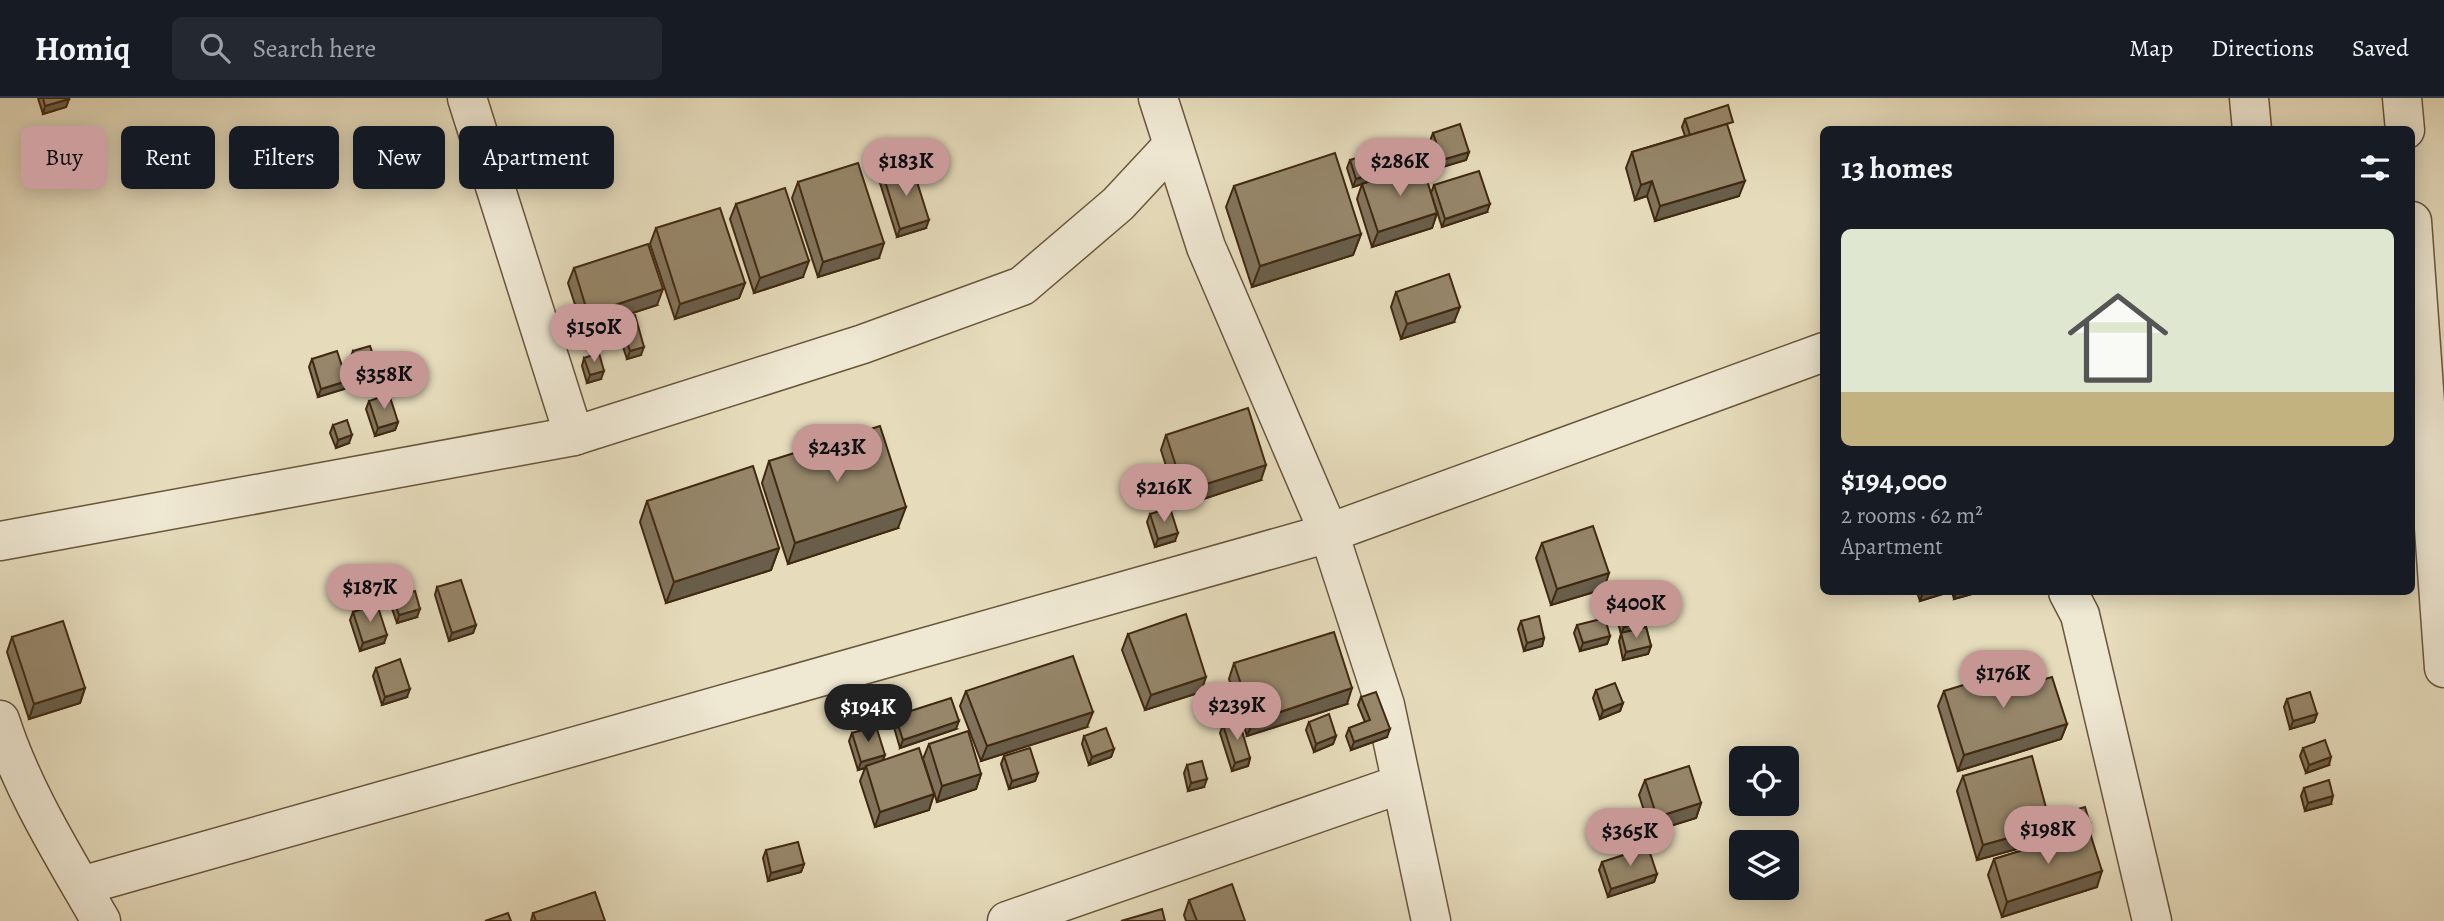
<!DOCTYPE html>
<meta charset="utf-8">
<style>
:root{--surface:#171b24;--page:#242831;--text:#f1f3f6;--muted:#9ea1a6;--line:#363941;--accent:#c59692}
body{margin:0;font-family:Alegreya,serif;background:var(--page);color:var(--text);height:100vh;display:flex;flex-direction:column;font-size:26px;white-space:nowrap}
*{box-sizing:border-box;margin:0}
p{font-size:23px;color:var(--muted)}
.icon{flex:none;width:38px;height:38px;fill:none;stroke:currentColor;stroke-width:2;stroke-linecap:round;stroke-linejoin:round}
.map{position:relative;flex:1;overflow:hidden}
.drawer{position:absolute;left:1820px;top:28px;width:595px;height:469px;display:flex;flex-direction:column;background:var(--surface);border-radius:10px;box-shadow:0 4px 18px #0003}
.drawer>*{flex:none}
.hud{position:absolute;left:21px;top:28px;width:665px;height:63px;display:flex;gap:14px}
.tools{position:absolute;left:1729px;top:648px;display:grid;gap:14px}
.tools a{display:grid;place-items:center;width:70px;height:70px;border-radius:10px;background:var(--surface);box-shadow:0 4px 18px #0003;font-size:35px}
.price{position:absolute;translate:-50% -60px;padding:0 16px;border-radius:24px;background:var(--accent);color:#111;font-size:23px;line-height:46px;filter:drop-shadow(0 2px 4px #0008)}
.price::after{content:'';position:absolute;left:50%;top:42px;width:21px;height:16px;margin-left:-10px;background:inherit;clip-path:polygon(0 0,100% 0,50% 100%)}
.price.selected{background:#222;color:#fff}
ul{padding:0;list-style:none}
li{display:grid;align-content:center;gap:14px;height:371px;padding:0 21px}
li span{display:grid;place-items:center;height:217px;border-radius:10px;color:#555}
li>.icon{margin-inline-start:auto}
span .icon{width:126px;height:126px;fill:#fffc;stroke-width:1}
li b{font-size:30px}
h2{display:flex;justify-content:space-between;align-items:center;height:84px;padding:0 21px;font-size:30px}
.pill{padding:0 24px;border-radius:10px;background:var(--surface);box-shadow:0 4px 18px #0003;font-size:24px;line-height:63px}
.pill.selected{background:var(--accent);color:#111}
header{display:flex;align-items:center;gap:42px;box-sizing:border-box;height:98px;padding:0 35px;background:var(--surface);border-bottom:2px solid var(--line)}
header strong{font-size:33px}
nav{display:flex;gap:38px;margin-inline-start:auto;font-size:24px}
.search{width:490px;height:63px;background:var(--page);display:flex;align-items:center;gap:18px;box-sizing:border-box;padding:0 24px;border-radius:10px;color:var(--muted);font-size:26px}
.map>svg:first-child{display:block}
.lines{fill:none;stroke-linecap:round;stroke-linejoin:round}
.minor-casing{stroke:#6a563c;stroke-width:41}
.minor{stroke:#efe8d3;stroke-width:38}
.wall{fill:#81735b;stroke:#402911;stroke-width:2}
.shaded-wall{fill:#695e4a;stroke:#402911;stroke-width:2}
.building{fill:#96866a;stroke:#402911;stroke-width:2}
</style>
<header>
<strong>Homiq</strong>
<div class="search"><svg class="icon" aria-label="search" viewBox="0 0 24 24"><circle cx="10" cy="10" r="6"/><path d="M15 15l6 6"/></svg>Search here</div>
<nav><a>Map</a><a>Directions</a><a>Saved</a></nav>
</header>
<div class="map">
<svg width="2444" height="823" viewBox="0 0 2444 823">
<rect width="100%" height="100%" fill="#e6dcbc"/>
<filter id="stains"><feTurbulence type="fractalNoise" baseFrequency=".00286" numOctaves="4"/><feColorMatrix values="0 0 0 0 .2 0 0 0 0 .09 0 0 0 0 .02 0 0 0 .5 -.17"/></filter>
<radialGradient id="worn" r=".72"><stop offset=".6" stop-color="#630" stop-opacity="0"/><stop offset="1" stop-color="#630" stop-opacity=".3"/></radialGradient>
<g class="lines">
<defs>
<g id="minor">
<polyline points="467,0 574,338"/>
<polyline points="1158,0 1206,149 1329,435 1385,607 1431,823"/>
<polyline points="2249,0 2252,32"/>
<polyline points="2402,0 2405,32"/>
<polyline points="2412,123 2444,570"/>
<polyline points="0,443 574,338 863,246 1022,188 1118,106 1172,48"/>
<polyline points="2068,494 2080,517 2152,823"/>
<path d="M0 622C23 694 64 758 101 823"/>
<polyline points="81,788 1329,435 1824,254"/>
<polyline points="1007,823 1401,686"/>
</g>
</defs>
<use href="#minor" class="minor-casing"/>
<use href="#minor" class="minor"/>
</g>
<g class="wall">
<polygon points="38,0 68,0 69,1 66,9 43,16"/>
<polygon points="1685,21 1729,32 1739,98 1655,123 1647,98 1635,102 1626,70 1632,54 1685,38 1682,29"/>
<polygon points="1433,35 1469,54 1466,62 1439,70 1430,43"/>
<polygon points="1350,62 1383,72 1380,80 1353,89 1347,70"/>
<polygon points="883,77 926,130 897,139 880,85"/>
<polygon points="798,84 879,160 818,179 792,100"/>
<polygon points="1362,86 1437,115 1432,130 1372,149 1357,101"/>
<polygon points="1434,87 1487,114 1442,129 1431,95"/>
<polygon points="1234,88 1361,136 1353,157 1252,189 1226,109"/>
<polygon points="736,106 803,179 754,195 730,121"/>
<polygon points="656,130 745,185 739,200 675,221 650,146"/>
<polygon points="574,170 657,207 583,231 568,185"/>
<polygon points="1396,194 1454,224 1401,241 1391,209"/>
<polygon points="620,222 641,257 627,261 617,231"/>
<polygon points="353,253 375,279 358,285 350,261"/>
<polygon points="584,260 601,281 587,285 582,268"/>
<polygon points="312,261 344,291 318,299 309,269"/>
<polygon points="369,303 398,324 395,332 375,338 366,311"/>
<polygon points="333,327 349,345 336,350 330,335"/>
<polygon points="1166,337 1261,382 1179,409 1161,352"/>
<polygon points="769,363 898,430 788,466 762,385"/>
<polygon points="647,403 779,450 771,472 666,505 640,424"/>
<polygon points="1150,416 1175,443 1155,449 1147,424"/>
<polygon points="1542,445 1604,491 1551,507 1536,460"/>
<polygon points="437,489 476,527 473,535 449,543 435,497"/>
<polygon points="1917,494 1949,494 1920,503"/>
<polygon points="1952,494 1979,494 1954,501"/>
<polygon points="393,500 417,519 397,525 391,508"/>
<polygon points="1619,509 1646,529 1651,548 1648,556 1623,562 1619,543 1621,536 1616,517"/>
<polygon points="353,514 384,545 360,553 350,522"/>
<polygon points="1521,523 1544,540 1542,548 1524,553 1518,531"/>
<polygon points="1577,527 1610,538 1607,546 1580,553 1574,535"/>
<polygon points="1128,536 1201,594 1145,612 1122,552"/>
<polygon points="12,539 85,590 80,605 29,621 7,554"/>
<polygon points="1234,565 1347,606 1247,638 1229,581"/>
<polygon points="376,570 407,599 382,607 373,578"/>
<polygon points="2024,587 2067,626 2061,641 1958,673 1938,608 1944,593"/>
<polygon points="1596,592 1623,605 1620,613 1600,621 1593,600"/>
<polygon points="966,593 1087,629 981,663 960,608"/>
<polygon points="1361,599 1387,639 1351,652 1346,638 1349,630 1365,624 1358,607"/>
<polygon points="2287,601 2317,616 2314,624 2290,631 2284,609"/>
<polygon points="895,618 956,631 900,650 893,626"/>
<polygon points="1309,624 1336,638 1333,646 1314,654 1306,632"/>
<polygon points="1223,627 1250,660 1248,668 1232,673 1220,635"/>
<polygon points="852,635 883,662 934,696 929,712 875,729 860,683 865,670 858,672 849,643"/>
<polygon points="1084,638 1114,651 1111,659 1089,667 1082,646"/>
<polygon points="929,646 981,676 976,691 937,704 923,661"/>
<polygon points="2303,650 2329,667 2306,675 2300,658"/>
<polygon points="1004,658 1038,675 1035,683 1009,691 1001,666"/>
<polygon points="1187,667 1204,689 1188,693 1184,675"/>
<polygon points="1963,678 2046,743 1977,762 1957,693"/>
<polygon points="1645,682 1701,705 1696,720 1651,734 1639,697"/>
<polygon points="2304,690 2331,706 2305,713 2301,698"/>
<polygon points="2061,716 2090,726 2088,732 2097,789 2002,819 1988,777 1994,761 2063,740 2059,724"/>
<polygon points="766,752 804,766 801,774 768,783 763,760"/>
<polygon points="1602,764 1657,776 1654,784 1608,799 1599,772"/>
<polygon points="1189,802 1245,823 1186,823 1184,817"/>
<polygon points="533,815 605,823 531,823"/>
</g>
<g class="shaded-wall">
<polygon points="69,1 66,9 43,16 45,8"/>
<polygon points="1469,54 1466,62 1439,70 1442,62"/>
<polygon points="1383,72 1380,80 1353,89 1356,81"/>
<polygon points="1652,83 1647,98 1635,102 1641,87"/>
<polygon points="1745,83 1739,98 1655,123 1660,108"/>
<polygon points="1490,106 1487,114 1442,129 1445,121"/>
<polygon points="1437,115 1432,130 1372,149 1378,134"/>
<polygon points="929,122 926,130 897,139 900,131"/>
<polygon points="1361,136 1353,157 1252,189 1260,168"/>
<polygon points="884,145 879,160 818,179 823,164"/>
<polygon points="809,163 803,179 754,195 760,180"/>
<polygon points="745,185 739,200 675,221 680,206"/>
<polygon points="663,191 657,207 583,231 588,216"/>
<polygon points="1460,209 1454,224 1401,241 1407,226"/>
<polygon points="644,249 641,257 627,261 630,253"/>
<polygon points="378,271 375,279 358,285 361,277"/>
<polygon points="604,273 601,281 587,285 590,277"/>
<polygon points="347,283 344,291 318,299 321,291"/>
<polygon points="398,324 395,332 375,338 378,330"/>
<polygon points="352,337 349,345 336,350 338,342"/>
<polygon points="1266,367 1261,382 1179,409 1184,393"/>
<polygon points="906,409 898,430 788,466 795,445"/>
<polygon points="1178,435 1175,443 1155,449 1158,441"/>
<polygon points="779,450 771,472 666,505 674,484"/>
<polygon points="1609,475 1604,491 1551,507 1557,491"/>
<polygon points="1923,494 1949,494 1920,503"/>
<polygon points="1956,494 1979,494 1954,501"/>
<polygon points="420,511 417,519 397,525 399,517"/>
<polygon points="1648,522 1645,530 1621,537 1624,529"/>
<polygon points="476,527 473,535 449,543 452,535"/>
<polygon points="387,537 384,545 360,553 363,545"/>
<polygon points="1610,538 1607,546 1580,553 1583,545"/>
<polygon points="1544,540 1542,548 1524,553 1527,545"/>
<polygon points="1651,548 1648,556 1623,562 1626,554"/>
<polygon points="1206,579 1201,594 1145,612 1151,597"/>
<polygon points="85,590 80,605 29,621 34,606"/>
<polygon points="1352,590 1347,606 1247,638 1253,623"/>
<polygon points="410,591 407,599 382,607 385,599"/>
<polygon points="1623,605 1620,613 1600,621 1603,613"/>
<polygon points="1093,614 1087,629 981,663 987,648"/>
<polygon points="2317,616 2314,624 2290,631 2293,623"/>
<polygon points="959,623 956,631 900,650 903,642"/>
<polygon points="2067,626 2061,641 1958,673 1964,657"/>
<polygon points="1390,631 1387,639 1351,652 1354,644"/>
<polygon points="1336,638 1333,646 1314,654 1316,646"/>
<polygon points="1114,651 1111,659 1089,667 1092,659"/>
<polygon points="885,657 882,665 866,668 865,670 858,672 861,664"/>
<polygon points="2331,659 2329,667 2306,675 2309,667"/>
<polygon points="1250,660 1248,668 1232,673 1235,665"/>
<polygon points="1038,675 1035,683 1009,691 1012,683"/>
<polygon points="981,676 976,691 937,704 942,688"/>
<polygon points="1207,681 1204,689 1188,693 1191,685"/>
<polygon points="934,696 929,712 875,729 880,714"/>
<polygon points="2333,698 2331,706 2305,713 2308,705"/>
<polygon points="1701,705 1696,720 1651,734 1657,719"/>
<polygon points="2090,726 2087,734 2064,741 2067,733"/>
<polygon points="2051,728 2046,743 1977,762 1983,747"/>
<polygon points="804,766 801,774 768,783 771,775"/>
<polygon points="2102,773 2097,789 2002,819 2007,804"/>
<polygon points="1657,776 1654,784 1608,799 1611,791"/>
</g>
<g class="building">
<polygon points="43,0 68,0 69,1 45,8"/>
<polygon points="1728,7 1733,24 1690,37 1685,21"/>
<polygon points="1460,26 1469,54 1442,62 1433,35"/>
<polygon points="1727,26 1745,83 1660,108 1652,83 1641,87 1632,54"/>
<polygon points="1377,54 1383,72 1356,81 1350,62"/>
<polygon points="1335,55 1361,136 1260,168 1234,88"/>
<polygon points="858,65 884,145 823,164 798,84"/>
<polygon points="1422,66 1437,115 1378,134 1362,86"/>
<polygon points="912,68 929,122 900,131 883,77"/>
<polygon points="1479,73 1490,106 1445,121 1434,87"/>
<polygon points="785,90 809,163 760,180 736,106"/>
<polygon points="720,110 745,185 680,206 656,130"/>
<polygon points="648,146 663,191 588,216 574,170"/>
<polygon points="1449,176 1460,209 1407,226 1396,194"/>
<polygon points="635,217 644,249 630,253 620,222"/>
<polygon points="370,248 378,271 361,277 353,253"/>
<polygon points="337,253 347,283 321,291 312,261"/>
<polygon points="599,255 604,273 590,277 584,260"/>
<polygon points="389,296 398,324 378,330 369,303"/>
<polygon points="1248,310 1266,367 1184,393 1166,337"/>
<polygon points="347,322 352,337 338,342 333,327"/>
<polygon points="880,328 906,409 795,445 769,363"/>
<polygon points="753,368 779,450 674,484 647,403"/>
<polygon points="1170,410 1178,435 1158,441 1150,416"/>
<polygon points="1593,428 1609,475 1557,491 1542,445"/>
<polygon points="461,482 476,527 452,535 437,489"/>
<polygon points="415,493 420,511 399,517 393,500"/>
<polygon points="1643,503 1648,522 1624,529 1619,509"/>
<polygon points="377,506 387,537 363,545 353,514"/>
<polygon points="1186,516 1206,579 1151,597 1128,536"/>
<polygon points="1539,518 1544,540 1527,545 1521,523"/>
<polygon points="1605,520 1610,538 1583,545 1577,527"/>
<polygon points="63,523 85,590 34,606 12,539"/>
<polygon points="1646,529 1651,548 1626,554 1621,535"/>
<polygon points="1334,534 1352,590 1253,623 1234,565"/>
<polygon points="1073,558 1093,614 987,648 966,593"/>
<polygon points="400,561 410,591 385,599 376,570"/>
<polygon points="2019,570 2024,587 2052,579 2067,626 1964,657 1944,593"/>
<polygon points="1615,585 1623,605 1603,613 1596,592"/>
<polygon points="1376,594 1390,631 1354,644 1349,630 1370,622 1361,599"/>
<polygon points="2310,594 2317,616 2293,623 2287,601"/>
<polygon points="951,600 959,623 903,642 895,618"/>
<polygon points="1329,616 1336,638 1316,646 1309,624"/>
<polygon points="1239,623 1250,660 1235,665 1223,627"/>
<polygon points="876,628 885,657 861,664 852,635"/>
<polygon points="1106,630 1114,651 1092,659 1084,638"/>
<polygon points="968,633 981,676 942,688 929,646"/>
<polygon points="2325,642 2331,659 2309,667 2303,650"/>
<polygon points="919,650 934,696 880,714 866,668"/>
<polygon points="1030,650 1038,675 1012,683 1004,658"/>
<polygon points="2032,658 2051,728 1983,747 1963,678"/>
<polygon points="1202,663 1207,681 1191,685 1187,667"/>
<polygon points="1689,668 1701,705 1657,719 1645,682"/>
<polygon points="2329,682 2333,698 2308,705 2304,690"/>
<polygon points="2085,709 2090,726 2067,733 2061,716"/>
<polygon points="2089,732 2102,773 2007,804 1994,761"/>
<polygon points="798,744 804,766 771,775 766,752"/>
<polygon points="1648,749 1657,776 1611,791 1602,764"/>
<polygon points="1232,786 1245,823 1197,823 1189,802"/>
<polygon points="595,794 605,823 536,823 533,815"/>
<polygon points="1162,811 1165,823 1121,823"/>
<polygon points="508,815 511,823 485,823"/>
</g>
<rect width="100%" height="100%" filter="url(#stains)"/>
<rect width="100%" height="100%" fill="url(#worn)"/>
</svg>
<div class="tools">
<a><svg class="icon" aria-label="locate" viewBox="0 0 24 24"><circle cx="12" cy="12" r="6"/><path d="M12 2v4M12 18v4M2 12h4M18 12h4"/></svg></a>
<a><svg class="icon" aria-label="layers" viewBox="0 0 24 24"><path d="M12 4l9 5-9 5-9-5zM3 14l9 5 9-5"/></svg></a>
</div>
<b class="price" style="left:906px;top:100px">$183K</b>
<b class="price" style="left:1400px;top:100px">$286K</b>
<b class="price" style="left:594px;top:266px">$150K</b>
<b class="price" style="left:384px;top:313px">$358K</b>
<b class="price" style="left:837px;top:386px">$243K</b>
<b class="price" style="left:1164px;top:426px">$216K</b>
<b class="price" style="left:370px;top:526px">$187K</b>
<b class="price" style="left:1636px;top:542px">$400K</b>
<b class="price" style="left:2003px;top:612px">$176K</b>
<b class="price" style="left:1237px;top:644px">$239K</b>
<b class="price selected" style="left:868px;top:646px">$194K</b>
<b class="price" style="left:2048px;top:768px">$198K</b>
<b class="price" style="left:1630px;top:770px">$365K</b>
<div class="hud">
<a class="pill selected">Buy</a>
<a class="pill">Rent</a>
<a class="pill">Filters</a>
<a class="pill">New</a>
<a class="pill">Apartment</a>
</div>
<section class="drawer">
<h2>13 homes<svg class="icon" aria-label="filters" viewBox="0 0 24 24"><path d="M4 7h16M4 17h16"/><circle cx="9" cy="7" r="2"/><circle cx="15" cy="17" r="2"/></svg></h2>
<ul>
<li><span style="background:linear-gradient(#dfe7d0 75%,#c2b280 0)"><svg class="icon" aria-label="home" viewBox="0 0 24 24"><path d="M3 11l9-7 9 7M6 9v11h12V9"/></svg></span><div><b>$194,000</b><p>2 rooms · 62 m²</p><p>Apartment</p></div></li>
</ul>
</section>
</div>
